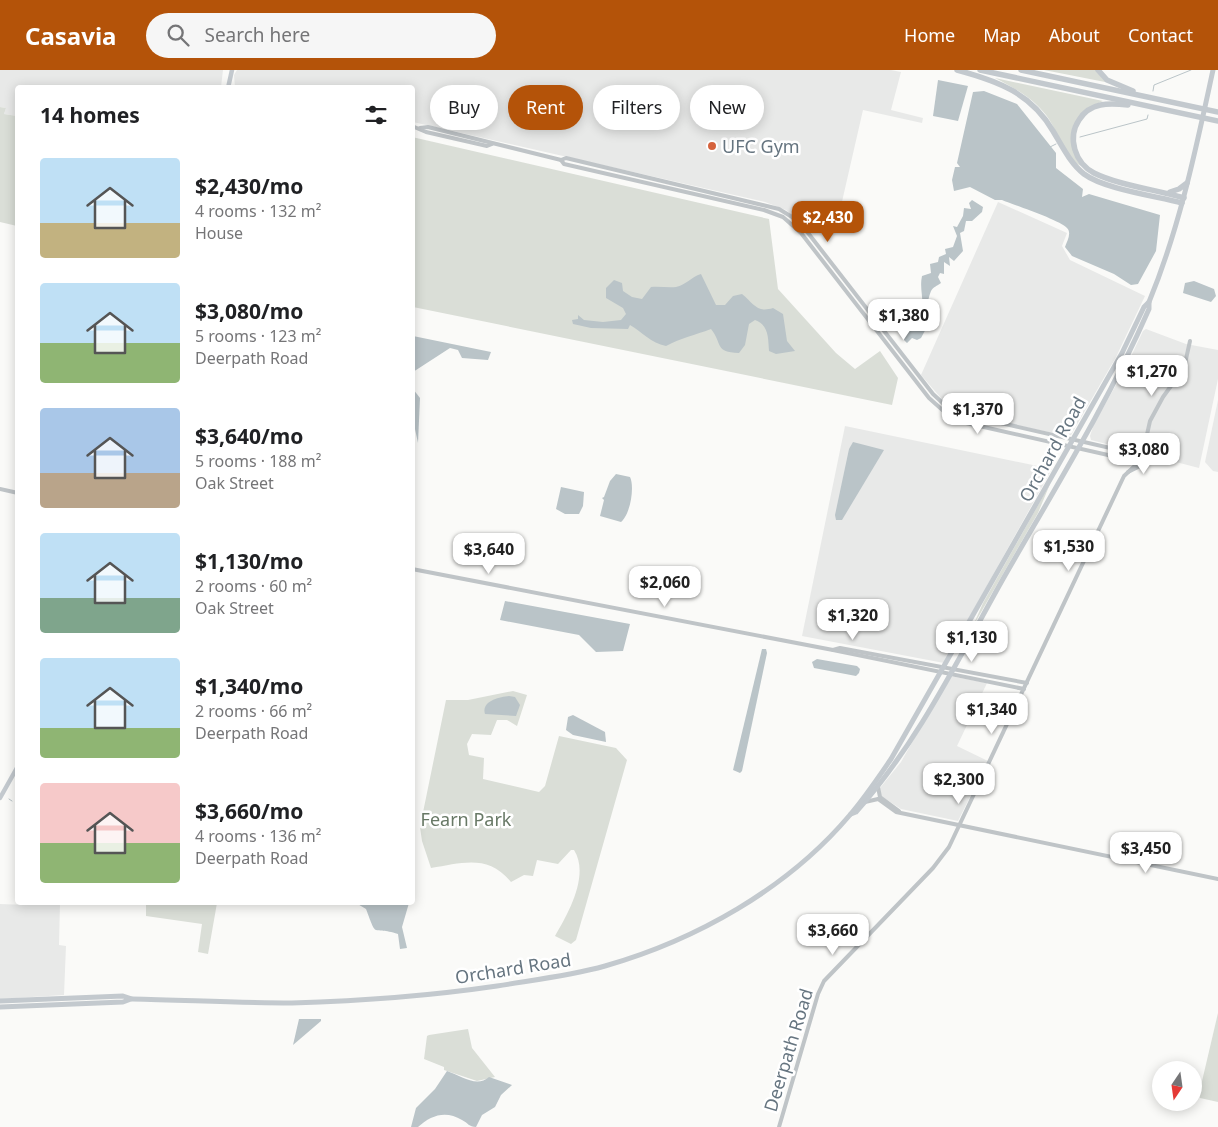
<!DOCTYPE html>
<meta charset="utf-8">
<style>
:root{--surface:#fff;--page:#f6f6f6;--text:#202124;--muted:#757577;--accent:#b45309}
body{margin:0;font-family:"Noto Sans",sans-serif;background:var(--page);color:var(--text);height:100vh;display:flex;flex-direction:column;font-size:19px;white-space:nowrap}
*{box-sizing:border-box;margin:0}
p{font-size:16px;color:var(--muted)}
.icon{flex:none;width:28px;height:28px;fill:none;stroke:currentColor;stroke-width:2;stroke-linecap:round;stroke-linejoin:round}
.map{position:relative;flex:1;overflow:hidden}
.sheet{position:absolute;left:15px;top:15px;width:400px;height:820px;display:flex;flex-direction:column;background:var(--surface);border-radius:5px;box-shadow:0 2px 12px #0003}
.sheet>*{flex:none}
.banner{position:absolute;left:430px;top:15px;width:475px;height:45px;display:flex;gap:10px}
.needle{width:32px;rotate:193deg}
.buttons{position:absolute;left:1152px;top:991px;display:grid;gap:10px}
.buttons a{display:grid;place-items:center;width:50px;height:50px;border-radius:50%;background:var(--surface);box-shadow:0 2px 12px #0003;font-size:25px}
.price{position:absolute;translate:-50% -42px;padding:0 11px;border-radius:10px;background:#fff;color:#222;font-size:16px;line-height:32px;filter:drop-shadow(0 1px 2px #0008)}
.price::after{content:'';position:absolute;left:50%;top:30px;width:15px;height:11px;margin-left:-8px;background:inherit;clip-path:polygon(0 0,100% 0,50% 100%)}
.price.selected{background:var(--accent);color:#fff}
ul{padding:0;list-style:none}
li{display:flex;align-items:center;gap:15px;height:125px;padding:0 25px}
li span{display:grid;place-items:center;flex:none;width:140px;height:100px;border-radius:5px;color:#555}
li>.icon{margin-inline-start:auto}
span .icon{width:60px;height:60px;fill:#fffc;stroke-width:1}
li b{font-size:21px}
h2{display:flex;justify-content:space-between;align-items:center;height:60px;padding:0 25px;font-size:21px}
.chip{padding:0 18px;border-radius:22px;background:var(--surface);box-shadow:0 2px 12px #0003;font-size:18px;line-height:45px}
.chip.selected{background:var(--accent);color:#fff}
header{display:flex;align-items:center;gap:30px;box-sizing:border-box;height:70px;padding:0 25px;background:var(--accent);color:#fff}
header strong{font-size:24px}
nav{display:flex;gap:28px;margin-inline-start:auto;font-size:18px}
.search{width:350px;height:45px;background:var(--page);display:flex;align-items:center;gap:12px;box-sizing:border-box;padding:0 18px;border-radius:28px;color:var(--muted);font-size:19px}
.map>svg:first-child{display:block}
.built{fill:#e8e9e8}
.green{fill:#daded7}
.water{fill:#bac4c8}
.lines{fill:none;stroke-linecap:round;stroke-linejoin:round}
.stream{stroke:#bac4c8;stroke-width:1}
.tertiary{stroke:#bfc4c7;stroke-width:4}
.secondary{stroke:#c3c9ce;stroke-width:4.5}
.primary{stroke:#c3c9ce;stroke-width:5}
.motorway{stroke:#c3c9ce;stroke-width:5.5}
.poi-dot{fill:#d5633d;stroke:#fff;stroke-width:2}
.labels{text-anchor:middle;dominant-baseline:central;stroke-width:5;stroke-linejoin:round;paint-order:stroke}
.poi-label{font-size:18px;fill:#667580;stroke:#fff;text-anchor:start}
.street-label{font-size:18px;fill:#667580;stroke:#fff}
.park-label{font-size:18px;fill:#687966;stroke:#fff}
</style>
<header>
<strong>Casavia</strong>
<div class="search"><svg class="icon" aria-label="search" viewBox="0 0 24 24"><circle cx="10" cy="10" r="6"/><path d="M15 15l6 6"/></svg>Search here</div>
<nav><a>Home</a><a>Map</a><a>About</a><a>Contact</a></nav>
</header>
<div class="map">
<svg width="1218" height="1057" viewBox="0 0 1218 1057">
<rect width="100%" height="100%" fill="#fafaf8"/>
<g class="built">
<polygon points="0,0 223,0 221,17 18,18 17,46 4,44 6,38 0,37"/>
<polygon points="237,0 891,0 901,2 891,40 923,48 922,53 863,40 841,136 811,163 786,140 765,132 413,52 412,18 235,17 234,5"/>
<polygon points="998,132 1067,163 1062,176 1070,190 1145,226 1116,287 1071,365 1048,362 962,343 947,335 921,305"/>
<polygon points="1146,259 1186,274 1218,280 1218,309 1199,398 1091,370 1090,366 1094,354 1125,299 1143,261"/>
<polygon points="1218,330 1218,402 1213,401 1205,392"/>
<polygon points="845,356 1052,399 944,593 802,566"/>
<polygon points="950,606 987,613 957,676 988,691 958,751 901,739 881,726 880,718 901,692"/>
<polygon points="28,833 60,833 59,875 66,876 64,925 0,929 0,834 27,835"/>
</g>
<g class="green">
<polygon points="1044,0 1096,0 1105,11 1105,12"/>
<path d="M995 8 1103 31C1077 41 1062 71 1081 96 1066 89 1057 59 1046 45 1032 27 1014 18 995 8Z"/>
<polygon points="0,37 6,38 4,44 17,46 17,156 0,152"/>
<polygon points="412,67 769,149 778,219 836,283 855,299 880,281 898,308 892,335 413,237"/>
<polygon points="1050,414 1038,443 972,558 983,533"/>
<path d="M513 621 527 625 517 656 507 650H497L491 665 472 664 467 674 469 685 484 688 483 709 539 722 545 716 559 666 616 678 627 690 576 870 571 874 555 866C568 844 590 805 574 780H571L558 794 537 790 533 806 524 805 511 812C488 784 463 793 431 798L422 771 420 757 446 630H468Z"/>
<polygon points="146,833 217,833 208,884 198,882 202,854 146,846"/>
<polygon points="1218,943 1218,1032 1200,1028 1199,1024"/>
<polygon points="468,959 472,978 495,1007 477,1011 444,1000 444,997 424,989 427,966 429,965"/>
</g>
<g class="water">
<polygon points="938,10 968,16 958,51 933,46"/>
<path d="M984 21 1017 34 1056 83V98L1083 119 1082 127 1089 124 1160 145 1156 181 1138 214 1131 215 1114 204 1072 186 1065 177C1067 171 1072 163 1067 158 1060 150 1014 135 1002 130H995L970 117 954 121 952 110 955 97H960L957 93 973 22Z"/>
<path d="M972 130 983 137 982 142 972 151H966L964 161 960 163 963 181 954 191 949 187 950 196 944 192V204L940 203 938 207 941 213C937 216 933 217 931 221 928 228 924 249 928 255L921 268 917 270 912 268 907 273 904 270C905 257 917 256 921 245 925 231 919 219 922 206L931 203 930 194 938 192 939 187 946 184 945 179 953 177 957 166 953 156 957 157 963 146 964 138 971 139 969 133Z"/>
<path d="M701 204 716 235H725L733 226 742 224C754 234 757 243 773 238L783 244 787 271 795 281 776 284 769 281C768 268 769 255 755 250L749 254 745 275 739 283C714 282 723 274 711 259 695 265 681 268 666 276 651 273 642 262 630 255L628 259 591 258 573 254 572 250 578 249V245L584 250 603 252 621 250 626 244 623 238 606 228V218L614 210 622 213 623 221 632 227 642 229 651 217C659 216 668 218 676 217 686 215 691 207 701 204Z"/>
<polygon points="1194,211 1214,219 1216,226 1211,232 1183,223 1185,213"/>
<polygon points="413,266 491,282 488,290 462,288 458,280 450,278 413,302"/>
<polygon points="413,319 420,328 418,373 413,350"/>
<polygon points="853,372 884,380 842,450 836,450 835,445 849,379"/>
<path d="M616 404 630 407C635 417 630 445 621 452L600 446 604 430 602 428 604 427 610 411Z"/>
<polygon points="561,417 584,422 583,436 579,444 565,444 556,439"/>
<polygon points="505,531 630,554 623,581 596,582 579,565 500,550"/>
<polygon points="762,579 766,579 767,583 742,701 740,703 733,700"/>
<polygon points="817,589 857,596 860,599 859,603 856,606 814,598 812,592"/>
<path d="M509 626 515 627 520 635 516 646 485 644C481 631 499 627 509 626Z"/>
<polygon points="573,645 605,662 606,672 573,665 566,660 568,647"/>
<path d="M356 833H409L402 857 407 878 400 879 398 864C371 855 378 871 366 839Z"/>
<polygon points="299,949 321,949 321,951 293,975"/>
<path d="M447 1001C461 1006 477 1018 489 1007L512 1015 501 1025 495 1037 482 1045 476 1057C469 1057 468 1053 462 1050 446 1040 431 1045 418 1057H411L416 1038 435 1019Z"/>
</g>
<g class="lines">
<g class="stream">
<polyline points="1153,21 1154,15 1191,0"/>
<polyline points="1080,67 1147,49 1148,45"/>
<polyline points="1050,77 1056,74"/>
<polyline points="9,729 12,731"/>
</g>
<g class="tertiary">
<polyline points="412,56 426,62 487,76 492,74"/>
<polyline points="420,58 428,57 561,90 566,88 779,139 792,147 805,159 933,324 947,337 966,345 1141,385"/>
<polyline points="561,90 564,94 764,140 783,147 801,163 929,328 948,345 966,353 1139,392"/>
<polyline points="1128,402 1140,396 1150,351 1163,327 1184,298 1190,271"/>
<polyline points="0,419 18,423"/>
<polyline points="412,499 833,580 1024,619"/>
<polyline points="833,580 840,578 1027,613"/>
<polyline points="878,717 880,727 899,741"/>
<polyline points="865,732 878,729 896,742 1218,809"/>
<polyline points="779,1057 818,924 824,911 933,798 949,777 1124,406 1139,392"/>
</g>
<g class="secondary">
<polyline points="228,18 232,0"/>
<polyline points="0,728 18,696"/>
</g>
<g class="primary">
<path d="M851 744 856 742C918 673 958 589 1003 509 1054 420 1108 333 1149 239V232"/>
<path d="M0 931 123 926 132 929C185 930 238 933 292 933 360 931 429 926 497 916 533 910 569 906 605 896 696 870 787 819 849 746 864 729 878 708 891 689L1122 283 1144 237 1149 232C1180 157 1196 78 1213 0"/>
<polyline points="0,937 123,932 131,929"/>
</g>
<g class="motorway">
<path d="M957 0C998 11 1031 23 1053 61 1062 76 1070 93 1084 104 1104 119 1156 126 1182 133"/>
<polyline points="980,0 1218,51"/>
<polyline points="1021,0 1218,42"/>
<polyline points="1098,0 1107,10 1133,21"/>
<path d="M1128 35C1109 33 1090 32 1079 50 1067 68 1075 93 1094 103 1118 115 1157 120 1184 128"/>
<polyline points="1170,122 1179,119 1187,113"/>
</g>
</g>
<circle class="poi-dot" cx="712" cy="76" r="5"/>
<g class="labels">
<g class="poi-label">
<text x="722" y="76">UFC Gym</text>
</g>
<g class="street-label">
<text transform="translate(1052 379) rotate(-61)">Orchard Road</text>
<text transform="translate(513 898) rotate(-9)">Orchard Road</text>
<text transform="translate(788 980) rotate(-73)">Deerpath Road</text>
</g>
<g class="park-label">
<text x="466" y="749">Fearn Park</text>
</g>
</g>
</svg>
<div class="buttons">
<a><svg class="needle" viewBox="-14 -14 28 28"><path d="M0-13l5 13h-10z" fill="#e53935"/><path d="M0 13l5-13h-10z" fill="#757577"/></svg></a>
</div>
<b class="price selected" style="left:828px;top:173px">$2,430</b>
<b class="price" style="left:904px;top:271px">$1,380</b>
<b class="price" style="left:1152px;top:327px">$1,270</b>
<b class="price" style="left:978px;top:365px">$1,370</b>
<b class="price" style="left:1144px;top:405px">$3,080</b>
<b class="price" style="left:1069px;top:502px">$1,530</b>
<b class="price" style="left:489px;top:505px">$3,640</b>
<b class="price" style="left:665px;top:538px">$2,060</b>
<b class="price" style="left:853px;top:571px">$1,320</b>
<b class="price" style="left:972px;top:593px">$1,130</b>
<b class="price" style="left:992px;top:665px">$1,340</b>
<b class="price" style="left:959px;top:735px">$2,300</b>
<b class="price" style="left:1146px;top:804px">$3,450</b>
<b class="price" style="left:833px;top:886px">$3,660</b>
<div class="banner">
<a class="chip">Buy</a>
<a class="chip selected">Rent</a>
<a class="chip">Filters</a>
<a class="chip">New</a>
</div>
<section class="sheet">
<h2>14 homes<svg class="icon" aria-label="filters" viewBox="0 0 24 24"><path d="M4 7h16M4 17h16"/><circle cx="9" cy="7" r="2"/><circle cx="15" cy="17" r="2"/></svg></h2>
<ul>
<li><span style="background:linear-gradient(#bfe0f5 65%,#c2b280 0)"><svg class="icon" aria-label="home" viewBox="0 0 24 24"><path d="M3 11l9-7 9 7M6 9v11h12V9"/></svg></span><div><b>$2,430/mo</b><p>4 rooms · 132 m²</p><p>House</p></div></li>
<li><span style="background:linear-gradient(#bfe0f5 60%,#8fb573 0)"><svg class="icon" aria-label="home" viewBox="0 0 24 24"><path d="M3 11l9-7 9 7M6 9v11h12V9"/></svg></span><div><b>$3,080/mo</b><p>5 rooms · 123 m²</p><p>Deerpath Road</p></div></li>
<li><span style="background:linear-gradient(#a9c7e8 65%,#b9a48a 0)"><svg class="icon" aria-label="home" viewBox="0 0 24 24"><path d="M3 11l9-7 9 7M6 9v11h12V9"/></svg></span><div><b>$3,640/mo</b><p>5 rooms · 188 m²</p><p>Oak Street</p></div></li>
<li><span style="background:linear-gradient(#bfe0f5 65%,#7fa58c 0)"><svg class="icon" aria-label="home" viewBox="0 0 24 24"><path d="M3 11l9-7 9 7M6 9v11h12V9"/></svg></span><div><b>$1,130/mo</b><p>2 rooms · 60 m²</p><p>Oak Street</p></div></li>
<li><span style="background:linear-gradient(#bfe0f5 70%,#8fb573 0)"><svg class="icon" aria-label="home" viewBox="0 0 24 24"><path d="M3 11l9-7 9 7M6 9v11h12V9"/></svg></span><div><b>$1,340/mo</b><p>2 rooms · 66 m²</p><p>Deerpath Road</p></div></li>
<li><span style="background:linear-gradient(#f6c9c9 60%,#8fb573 0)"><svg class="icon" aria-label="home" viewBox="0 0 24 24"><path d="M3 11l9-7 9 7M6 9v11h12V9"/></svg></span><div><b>$3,660/mo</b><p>4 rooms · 136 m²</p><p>Deerpath Road</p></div></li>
</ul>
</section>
</div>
